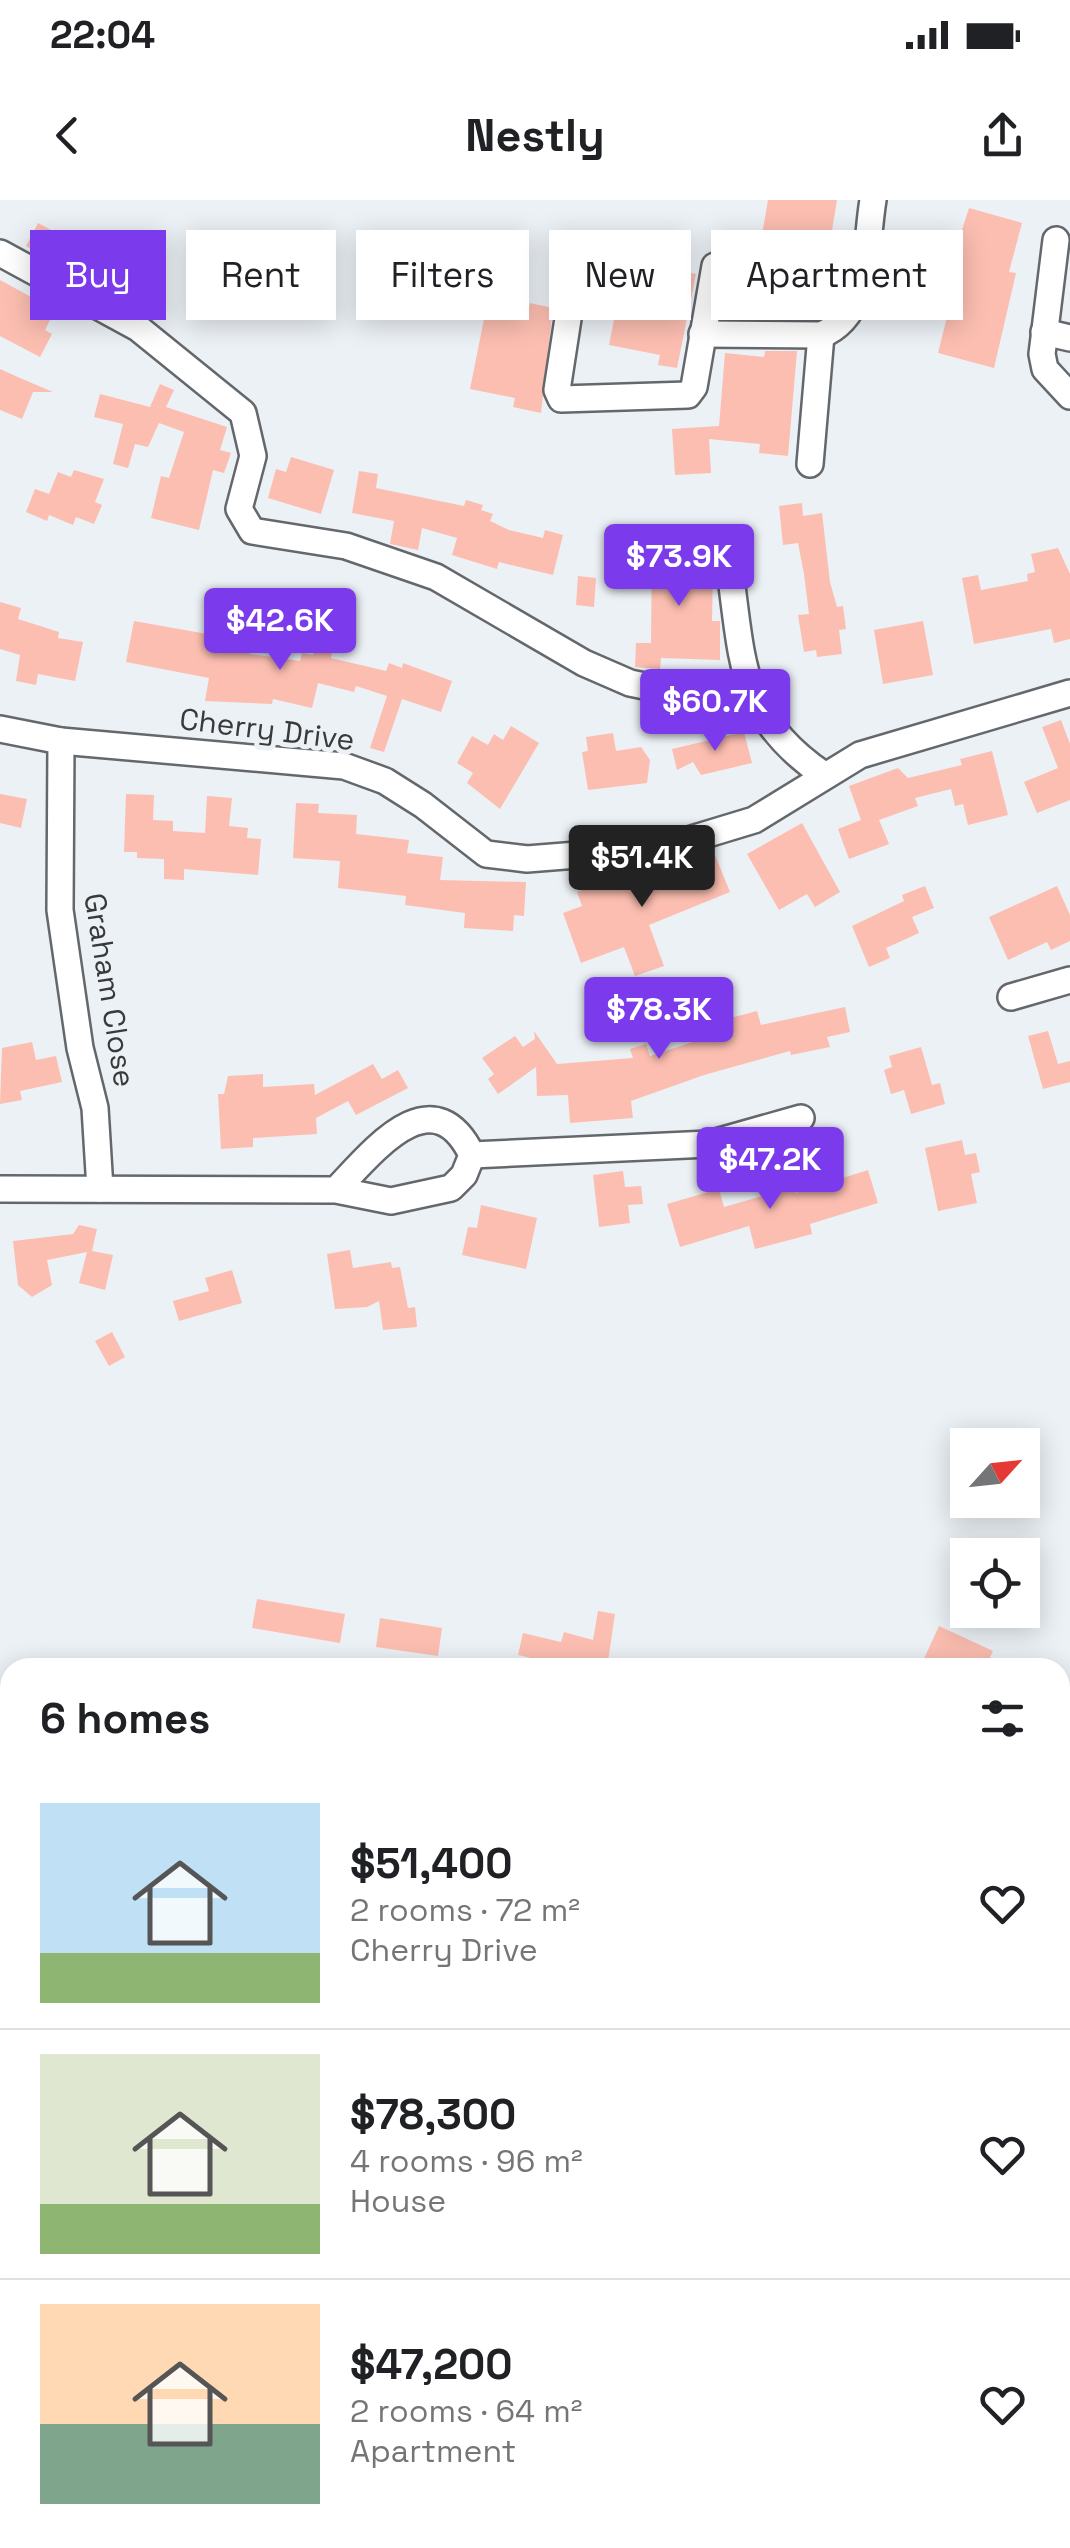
<!DOCTYPE html>
<meta charset="utf-8">
<style>
:root{--surface:#fff;--page:#f6f6f6;--text:#202124;--muted:#757577;--line:#e0e0e0;--accent:#7c3aed}
body{margin:0;font-family:"Space Grotesk",sans-serif;background:var(--page);color:var(--text);height:100vh;display:flex;flex-direction:column;font-size:38px;white-space:nowrap}
*{box-sizing:border-box;margin:0}
p{font-size:32px;color:var(--muted)}
.icon{flex:none;width:55px;height:55px;fill:none;stroke:currentColor;stroke-width:2;stroke-linecap:round;stroke-linejoin:round}
.map{position:relative;flex:1;overflow:hidden}
.drawer{position:absolute;left:0px;top:1458px;width:1070px;height:892px;display:flex;flex-direction:column;background:var(--surface);border-radius:30px 30px 0 0;box-shadow:0 5px 25px #0003}
.drawer>*{flex:none}
.guide{position:absolute;left:30px;top:30px;width:1010px;height:90px;display:flex;gap:20px}
.needle{width:65px;rotate:63deg}
.tools{position:absolute;left:950px;top:1228px;display:grid;gap:20px}
.tools a{display:grid;place-items:center;width:90px;height:90px;border-radius:0px;background:var(--surface);box-shadow:0 5px 25px #0003;font-size:50px}
.price{position:absolute;translate:-50% -85px;padding:0 22px;border-radius:10px;background:var(--accent);color:#fff;font-size:32px;line-height:65px;filter:drop-shadow(0 2px 5px #0008)}
.price::after{content:'';position:absolute;left:50%;top:60px;width:30px;height:22px;margin-left:-15px;background:inherit;clip-path:polygon(0 0,100% 0,50% 100%)}
.price.current{background:#222;color:#fff}
ul{padding:0;list-style:none}
li{display:flex;align-items:center;gap:30px;height:250px;padding:0 40px}
li+li{border-top:2px solid var(--line)}
li span{display:grid;place-items:center;flex:none;width:280px;height:200px;border-radius:0px;color:#555}
li>.icon{margin-inline-start:auto}
span .icon{width:120px;height:120px;fill:#fffc;stroke-width:1}
li b{font-size:42px}
h2{display:flex;justify-content:space-between;align-items:center;height:120px;padding:0 40px;font-size:42px}
.tag{padding:0 35px;border-radius:0px;background:var(--surface);box-shadow:0 5px 25px #0003;font-size:35px;line-height:90px}
.tag.current{background:var(--accent);color:#fff}
.status{display:flex;justify-content:space-between;align-items:center;height:70px;padding:0 50px;background:var(--surface);direction:ltr}
.status svg{height:28px;fill:currentColor}
header{display:flex;justify-content:space-between;align-items:center;height:130px;padding:0 40px;background:var(--surface);font-size:45px;font-weight:700}
.map>svg:first-child{display:block}
.building{fill:#fcbeb1}
.lines{fill:none;stroke-linecap:round;stroke-linejoin:round}
.minor-casing{stroke:#64686d;stroke-width:30}
.minor{stroke:#fff;stroke-width:25}
.labels{text-anchor:middle;dominant-baseline:central;stroke-width:10;stroke-linejoin:round;paint-order:stroke}
.street-label{font-size:30px;fill:#37393b;stroke:#ecf1f6}
</style>
<div class="status"><b>22:04</b><svg viewBox="0 0 49 12"><path d="M0 12V9h3v3zM5 12V6h3v6zM10 12V3h3v9zM15 12V0h3v12zM26 1h20v11H26zM47 4h2v5h-2z"/></svg></div>
<header><svg class="icon" aria-label="back" viewBox="0 0 24 24"><path d="M15 5l-7 7 7 7"/></svg>Nestly<svg class="icon" aria-label="share" viewBox="0 0 24 24"><path d="M12 15V3M7 8l5-5 5 5M5 13v7h14v-7"/></svg></header>
<div class="map">
<svg width="1070" height="2348" viewBox="0 0 1070 2348">
<rect width="100%" height="100%" fill="#ecf1f6"/>
<g class="building">
<polygon points="768,0 837,0 822,91 794,85 795,77 756,70"/>
<polygon points="969,8 1022,23 1009,72 1016,73 994,168 938,153 950,105 946,104 958,56 954,55"/>
<polygon points="38,23 55,32 43,56 26,46"/>
<polygon points="626,60 696,74 677,168 658,165 660,155 609,145"/>
<polygon points="0,80 55,110 45,130 52,134 40,157 0,136"/>
<polygon points="530,103 553,108 541,213 513,207 515,198 470,189 487,104 528,112"/>
<polygon points="765,151 797,151 788,256 759,253 760,244 709,239 711,273 675,275 672,229 719,226 725,153 764,157"/>
<polygon points="0,169 20,178 53,192 33,192 22,219 0,210"/>
<polygon points="160,184 174,190 166,207 227,227 220,250 231,253 224,273 213,270 199,330 151,318 161,276 169,278 184,232 159,223 148,247 135,244 128,268 113,264 123,224 94,217 100,194 150,207"/>
<polygon points="291,257 334,270 321,314 268,298 276,269 286,272"/>
<polygon points="74,270 104,279 95,302 102,305 94,324 76,317 73,325 49,315 47,321 26,312 35,289 49,294 58,272 71,277"/>
<polygon points="359,271 378,274 376,288 464,306 466,300 483,305 481,310 493,314 490,321 509,330 543,338 545,330 563,335 553,375 499,362 497,369 452,355 457,338 422,328 418,350 390,344 394,321 352,313"/>
<polygon points="802,303 803,316 822,313 830,382 837,407 843,406 846,429 839,430 842,454 817,457 816,450 804,452 798,415 809,414 804,374 798,343 783,345 779,306"/>
<polygon points="652,339 692,339 691,372 713,373 712,421 720,421 720,460 661,458 660,469 635,467 636,443 651,443"/>
<polygon points="1058,348 1070,374 1070,439 1054,443 1051,429 974,444 962,378 978,375 981,390 1028,381 1027,374 1035,372 1031,354"/>
<polygon points="578,376 596,378 594,407 576,405"/>
<polygon points="0,402 21,408 18,419 59,432 58,438 83,442 75,481 38,474 36,485 16,481 20,455 0,449"/>
<polygon points="134,421 252,442 250,454 300,461 302,453 313,455 316,443 333,447 331,458 386,471 389,463 402,468 403,463 452,481 441,512 402,499 384,552 370,548 387,496 356,486 354,492 318,483 312,508 273,499 272,504 205,501 209,478 126,462"/>
<polygon points="923,421 933,475 883,484 874,430"/>
<polygon points="1061,520 1070,544 1070,600 1037,613 1024,582 1058,568 1042,527"/>
<polygon points="511,526 539,543 500,609 467,583 473,573 457,563 472,536 488,545 494,534 503,540"/>
<polygon points="744,532 752,563 701,575 693,562 677,570 672,549"/>
<polygon points="613,533 616,551 641,547 650,560 647,583 588,590 582,552 588,551 586,537"/>
<polygon points="992,551 1008,615 968,625 963,604 955,606 951,589 915,598 918,606 879,620 889,644 849,659 838,629 861,620 849,586 898,568 908,578 962,565 960,559"/>
<polygon points="0,594 27,599 21,628 0,623"/>
<polygon points="126,594 154,595 153,620 173,621 173,631 205,633 207,596 232,598 229,626 248,628 247,638 261,639 258,675 184,669 184,680 164,679 164,659 137,658 137,652 124,652"/>
<polygon points="296,603 319,604 318,613 357,615 356,634 409,640 407,653 443,657 440,680 526,682 524,716 514,715 513,731 464,728 465,713 405,705 406,696 338,688 340,661 293,658"/>
<polygon points="802,623 840,692 815,707 807,694 779,710 747,654"/>
<polygon points="713,650 730,692 649,725 664,766 635,776 624,747 581,763 563,713 582,706 577,692 595,685 597,690"/>
<polygon points="925,686 934,708 912,717 919,733 886,748 890,758 869,767 852,726 904,701 902,695"/>
<polygon points="1057,686 1070,715 1070,741 1051,750 1047,742 1008,760 989,717"/>
<polygon points="845,807 850,832 827,837 830,847 791,855 790,851 704,875 631,901 633,918 570,923 568,895 537,896 536,867 498,894 488,879 494,874 482,858 515,836 523,847 535,839 534,831 557,864 633,858 630,849 646,844 650,856 708,837 704,825 757,811 761,825"/>
<polygon points="1048,831 1058,864 1070,861 1070,882 1043,889 1028,836"/>
<polygon points="32,842 36,860 56,856 62,882 20,891 22,900 0,904 2,848"/>
<polygon points="921,847 932,885 940,883 945,904 911,914 904,890 891,894 884,870 892,867 889,856"/>
<polygon points="373,864 382,879 398,870 408,888 356,915 348,901 316,918 317,934 253,938 253,947 221,949 218,894 224,894 228,876 263,874 263,887 314,884 315,895"/>
<polygon points="962,940 965,955 976,953 980,972 971,974 977,1003 938,1011 925,948"/>
<polygon points="868,970 878,1003 810,1024 812,1034 755,1049 749,1026 680,1047 667,1004 719,989 724,1007 794,987 796,993"/>
<polygon points="623,971 625,987 641,986 643,1004 628,1005 630,1023 599,1027 593,975"/>
<polygon points="481,1005 537,1018 526,1069 462,1055 468,1027 477,1028"/>
<polygon points="79,1025 97,1029 92,1051 113,1055 105,1090 79,1083 87,1052 47,1060 52,1085 32,1097 18,1085 13,1041 73,1034"/>
<polygon points="350,1050 353,1068 391,1062 392,1068 400,1067 408,1108 415,1107 417,1127 383,1130 379,1101 367,1107 335,1109 327,1054"/>
<polygon points="232,1070 242,1103 179,1121 173,1101 209,1091 205,1078"/>
<polygon points="112,1132 125,1157 109,1166 95,1141"/>
<polygon points="257,1399 345,1414 340,1443 252,1428"/>
<polygon points="598,1411 615,1414 607,1468 575,1468 518,1455 523,1433 561,1442 564,1432 593,1440"/>
<polygon points="380,1418 442,1428 438,1456 376,1447"/>
<polygon points="939,1426 993,1451 985,1468 932,1468 922,1463"/>
</g>
<g class="lines">
<defs>
<g id="minor">
<polyline points="1056,40 1042,154 1045,169 1070,196"/>
<polyline points="0,53 138,128 243,213 253,256 239,309 252,331 346,346 436,377 584,463 630,483 659,489 748,489"/>
<polyline points="574,80 557,190 561,199 688,195 694,187 715,66"/>
<polyline points="1044,132 1070,138"/>
<path d="M702 134 821 135C871 115 865 47 873 0"/>
<polyline points="810,264 821,135"/>
<path d="M729 364C743 459 737 516 824 575"/>
<polyline points="0,529 61,541 344,566 385,581 423,605 486,654 527,659 577,655 688,640 754,620 860,555 1070,493"/>
<polyline points="61,541 60,710 80,848 95,908 100,989"/>
<polyline points="1011,797 1070,780"/>
<polyline points="472,955 709,944 801,918"/>
<path d="M0 989 336 990 391 1001 451 988 464 975 472 955C433 875 373 951 336 990"/>
<polyline points="1060,1617 1070,1616"/>
<polyline points="1060,1709 1070,1692"/>
<polyline points="0,1856 10,1855"/>
<polyline points="1060,2055 1068,2055"/>
<polyline points="0,2130 10,2212"/>
<polyline points="10,2348 10,2340"/>
<polyline points="450,2348 450,2340"/>
<polyline points="880,2348 880,2340"/>
</g>
</defs>
<use href="#minor" class="minor-casing"/>
<use href="#minor" class="minor"/>
</g>
<g class="labels">
<g class="street-label">
<text transform="translate(267 529) rotate(7)">Cherry Drive</text>
<text transform="translate(110 790) rotate(81)">Graham Close</text>
</g>
</g>
</svg>
<div class="tools">
<a><svg class="needle" viewBox="-14 -14 28 28"><path d="M0-13l5 13h-10z" fill="#e53935"/><path d="M0 13l5-13h-10z" fill="#757577"/></svg></a>
<a><svg class="icon" aria-label="locate" viewBox="0 0 24 24"><circle cx="12" cy="12" r="6"/><path d="M12 2v4M12 18v4M2 12h4M18 12h4"/></svg></a>
</div>
<b class="price" style="left:679px;top:409px">$73.9K</b>
<b class="price" style="left:280px;top:473px">$42.6K</b>
<b class="price" style="left:715px;top:554px">$60.7K</b>
<b class="price current" style="left:642px;top:710px">$51.4K</b>
<b class="price" style="left:659px;top:862px">$78.3K</b>
<b class="price" style="left:770px;top:1012px">$47.2K</b>
<div class="guide">
<a class="tag current">Buy</a>
<a class="tag">Rent</a>
<a class="tag">Filters</a>
<a class="tag">New</a>
<a class="tag">Apartment</a>
</div>
<section class="drawer">
<h2>6 homes<svg class="icon" aria-label="filters" viewBox="0 0 24 24"><path d="M4 7h16M4 17h16"/><circle cx="9" cy="7" r="2"/><circle cx="15" cy="17" r="2"/></svg></h2>
<ul>
<li><span style="background:linear-gradient(#bfe0f5 75%,#8fb573 0)"><svg class="icon" aria-label="home" viewBox="0 0 24 24"><path d="M3 11l9-7 9 7M6 9v11h12V9"/></svg></span><div><b>$51,400</b><p>2 rooms · 72 m²</p><p>Cherry Drive</p></div><svg class="icon" aria-label="heart" viewBox="0 0 24 24"><path d="M12 20l-8-8c-3-5 5-10 8-4 3-6 11-1 8 4z"/></svg></li>
<li><span style="background:linear-gradient(#dfe7d0 75%,#8fb573 0)"><svg class="icon" aria-label="home" viewBox="0 0 24 24"><path d="M3 11l9-7 9 7M6 9v11h12V9"/></svg></span><div><b>$78,300</b><p>4 rooms · 96 m²</p><p>House</p></div><svg class="icon" aria-label="heart" viewBox="0 0 24 24"><path d="M12 20l-8-8c-3-5 5-10 8-4 3-6 11-1 8 4z"/></svg></li>
<li><span style="background:linear-gradient(#ffd9b3 60%,#7fa58c 0)"><svg class="icon" aria-label="home" viewBox="0 0 24 24"><path d="M3 11l9-7 9 7M6 9v11h12V9"/></svg></span><div><b>$47,200</b><p>2 rooms · 64 m²</p><p>Apartment</p></div><svg class="icon" aria-label="heart" viewBox="0 0 24 24"><path d="M12 20l-8-8c-3-5 5-10 8-4 3-6 11-1 8 4z"/></svg></li>
</ul>
</section>
</div>
